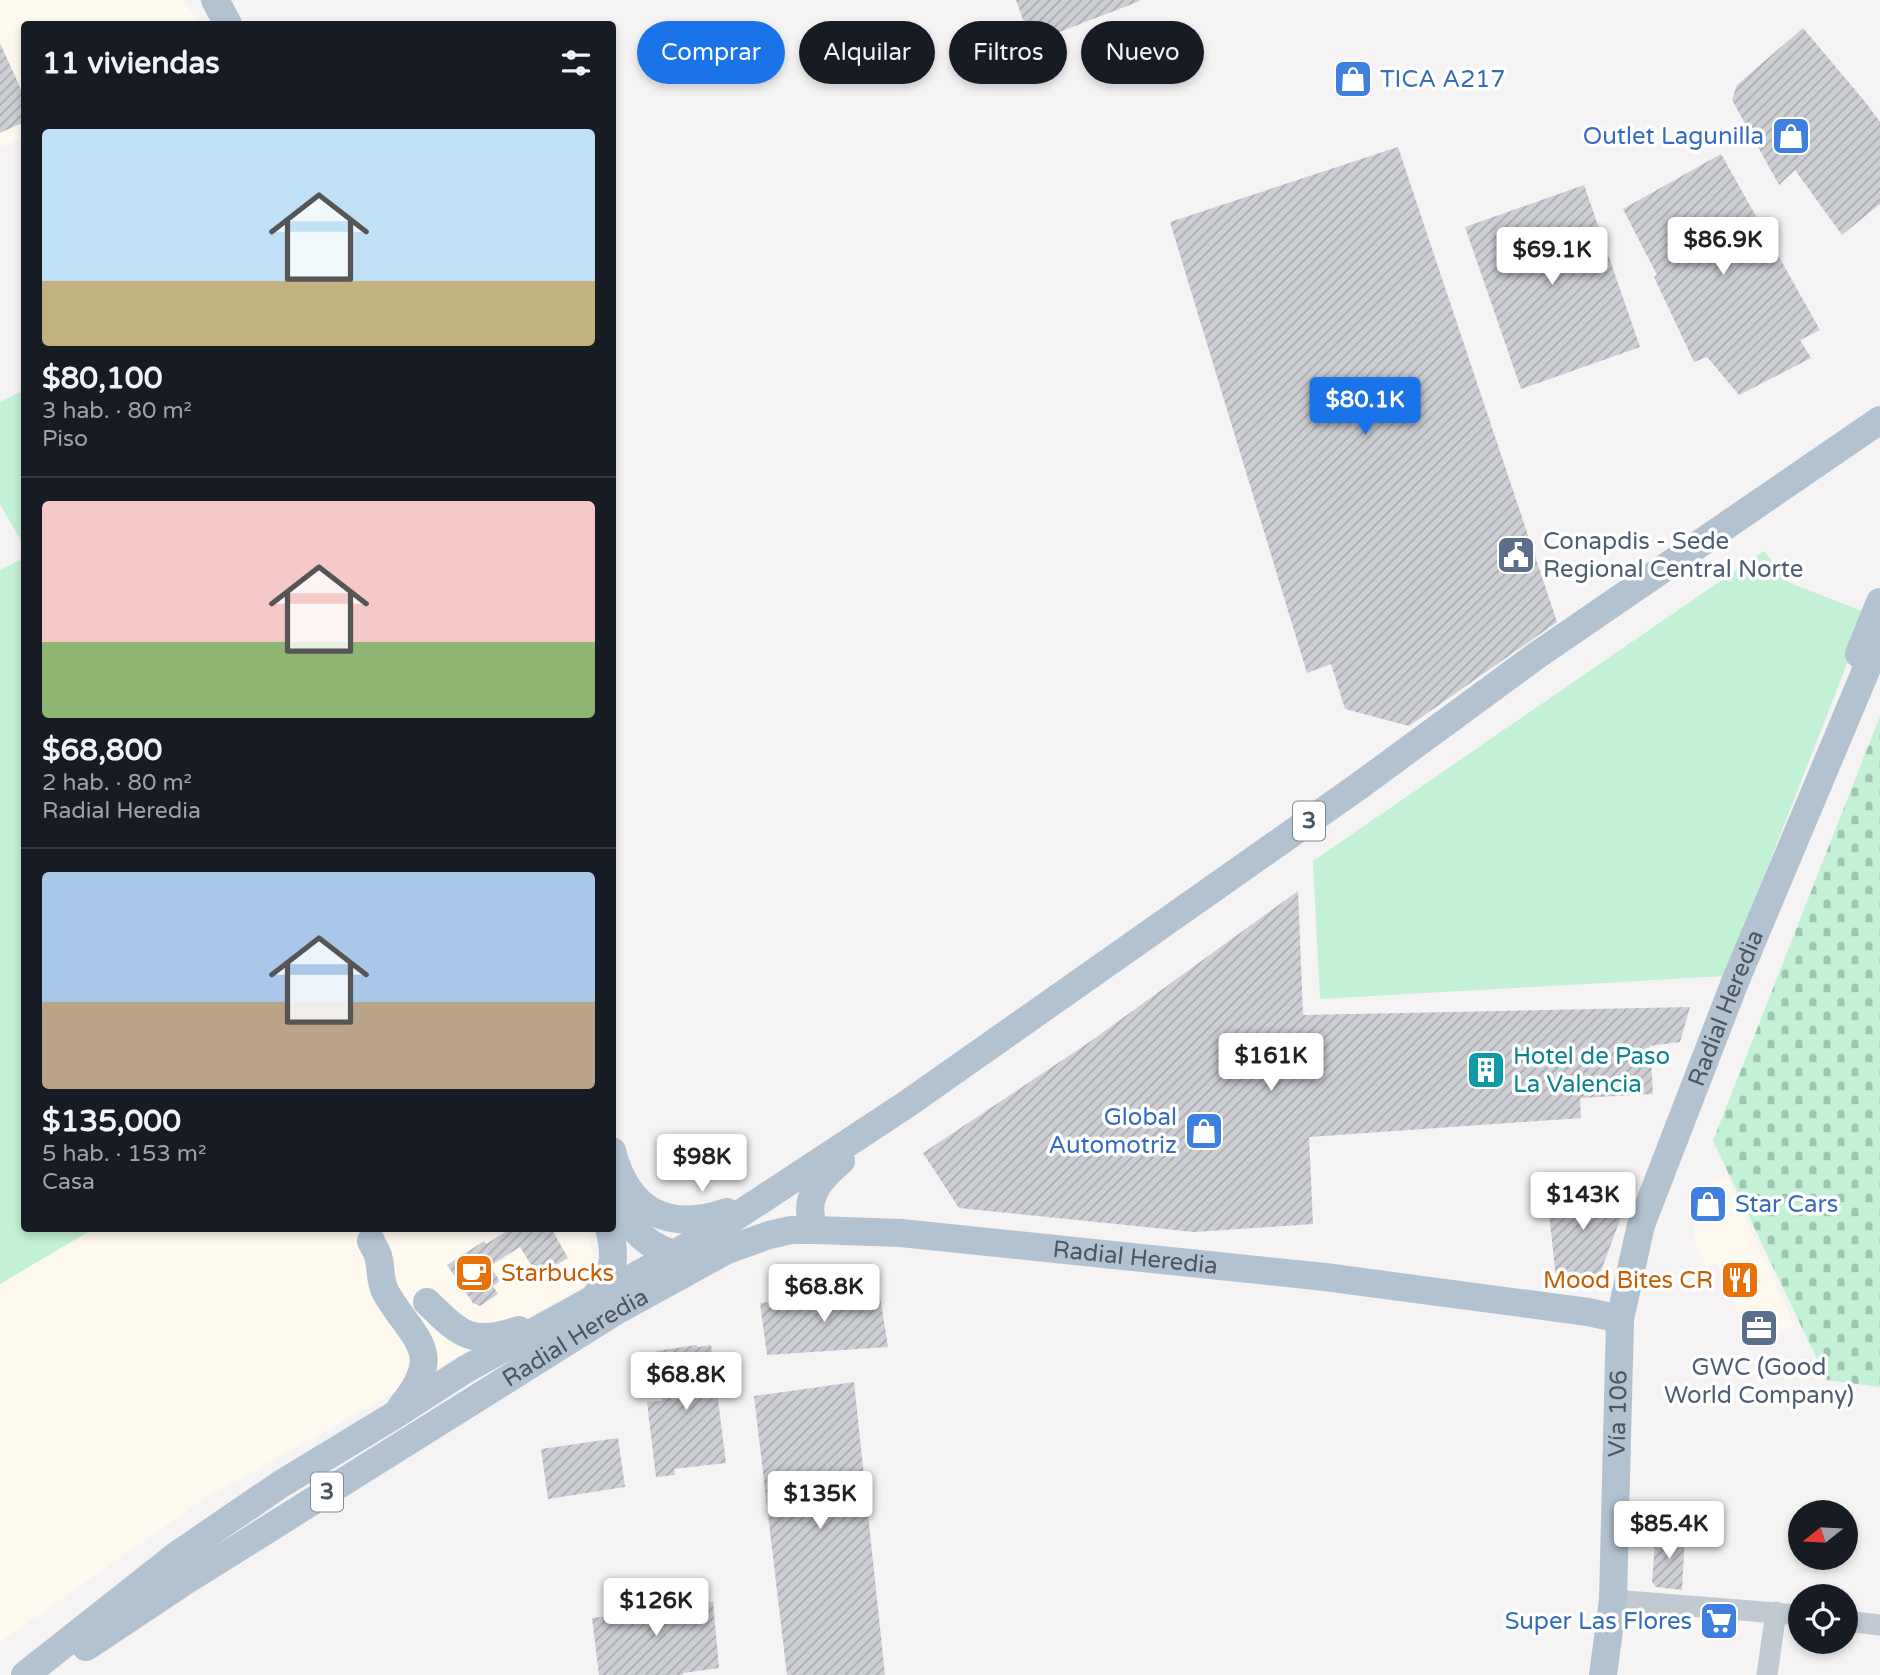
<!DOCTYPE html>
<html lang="es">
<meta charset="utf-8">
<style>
:root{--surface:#171b24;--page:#20242c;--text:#f1f3f6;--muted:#9ea1a6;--line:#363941;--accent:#1a73e8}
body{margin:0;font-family:"Varela Round",sans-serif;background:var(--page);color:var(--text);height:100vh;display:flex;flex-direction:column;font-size:26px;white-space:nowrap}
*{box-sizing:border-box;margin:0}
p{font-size:23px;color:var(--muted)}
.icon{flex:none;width:38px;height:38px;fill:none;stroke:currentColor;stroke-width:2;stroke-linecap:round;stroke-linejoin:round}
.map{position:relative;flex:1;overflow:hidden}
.drawer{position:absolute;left:21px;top:21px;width:595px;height:1211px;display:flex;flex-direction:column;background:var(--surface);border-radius:7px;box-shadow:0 4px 10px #0003}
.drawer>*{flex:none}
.hud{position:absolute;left:637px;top:21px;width:665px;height:63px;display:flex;gap:14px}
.needle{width:46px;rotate:252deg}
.tools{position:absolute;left:1788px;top:1500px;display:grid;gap:14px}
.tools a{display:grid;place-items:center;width:70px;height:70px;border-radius:50%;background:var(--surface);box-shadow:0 4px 10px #0003;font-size:35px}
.price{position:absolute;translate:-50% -60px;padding:0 16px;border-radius:7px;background:#fff;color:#222;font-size:23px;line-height:46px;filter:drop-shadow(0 2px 4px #0008)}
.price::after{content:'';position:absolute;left:50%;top:42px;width:21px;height:16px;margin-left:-10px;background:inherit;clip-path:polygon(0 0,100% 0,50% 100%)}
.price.current{background:var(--accent);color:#fff}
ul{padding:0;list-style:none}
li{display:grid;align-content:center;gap:14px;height:371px;padding:0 21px}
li+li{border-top:2px solid var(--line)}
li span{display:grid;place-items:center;height:217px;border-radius:7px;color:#555}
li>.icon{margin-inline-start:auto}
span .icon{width:126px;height:126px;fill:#fffc;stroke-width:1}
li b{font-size:30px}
h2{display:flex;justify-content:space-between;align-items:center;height:84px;padding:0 21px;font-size:30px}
.chip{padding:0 24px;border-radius:32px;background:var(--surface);box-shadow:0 4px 10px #0003;font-size:24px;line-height:63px}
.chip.current{background:var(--accent);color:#fff}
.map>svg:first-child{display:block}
.commercial{fill:#fdf9ef}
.green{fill:#c3f1d5}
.cemetery{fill:url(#cemetery-stones)}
.building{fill:url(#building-hatch)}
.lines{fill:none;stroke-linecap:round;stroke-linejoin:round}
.minor{stroke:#c1cad2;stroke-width:21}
.major{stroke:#b3c2d1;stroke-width:28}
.labels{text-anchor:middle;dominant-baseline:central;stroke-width:7;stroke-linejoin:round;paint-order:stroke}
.shield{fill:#fff;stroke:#808990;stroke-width:2}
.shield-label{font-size:23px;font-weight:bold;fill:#4a5661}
.shop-label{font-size:24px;fill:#366cbe;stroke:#fff;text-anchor:end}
.service-label{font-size:24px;fill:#4e5e75;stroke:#fff;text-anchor:start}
.street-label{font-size:24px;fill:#4a5661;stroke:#fff}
.culture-label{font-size:24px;fill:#0d838f;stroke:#fff;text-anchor:start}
.food-label{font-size:24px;fill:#c56008;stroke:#fff;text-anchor:start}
</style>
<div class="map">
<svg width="1880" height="1675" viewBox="0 0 1880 1675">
<defs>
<pattern id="cemetery-stones" width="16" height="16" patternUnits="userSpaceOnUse" patternTransform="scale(1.75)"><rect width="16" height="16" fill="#c3f1d5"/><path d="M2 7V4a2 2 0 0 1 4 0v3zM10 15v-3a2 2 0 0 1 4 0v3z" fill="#a0c6b0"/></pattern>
<pattern id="building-hatch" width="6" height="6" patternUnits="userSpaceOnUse" patternTransform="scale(1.75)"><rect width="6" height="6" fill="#cdcfd5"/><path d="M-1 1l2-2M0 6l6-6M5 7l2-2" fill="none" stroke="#a8abb0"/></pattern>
</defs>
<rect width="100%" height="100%" fill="#f5f3f3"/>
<g class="commercial">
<polygon points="0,0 184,0 198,24 24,24 24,137 0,149"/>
<polygon points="1726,1176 1795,1326 1751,1344 1717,1262 1706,1266 1693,1237 1696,1223 1702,1220 1694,1201 1699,1187"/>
<polygon points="93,1228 587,1229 598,1278 204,1499 0,1642 0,1284"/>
</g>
<g class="green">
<polygon points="24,390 24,546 0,504 0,402"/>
<polygon points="1764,551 1790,583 1867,613 1725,976 1320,999 1313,861"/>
<polygon points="24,558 24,1228 93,1229 0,1284 0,570"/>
</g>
<polygon class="cemetery" points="1880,716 1880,1387 1827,1380 1713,1141"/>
<g class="building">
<polygon points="1016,0 1139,0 1140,1 1031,43"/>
<polygon points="1803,28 1866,103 1880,122 1880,204 1842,235 1795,170 1779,185 1732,100 1737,85"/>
<polygon points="0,43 24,96 24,122 0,133"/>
<polygon points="1398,147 1557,622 1409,726 1345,709 1331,664 1307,673 1170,222"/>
<polygon points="1721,154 1820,330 1800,340 1811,358 1739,395 1707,357 1694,362 1654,277 1657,275 1623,209"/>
<polygon points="1584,185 1640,347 1521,389 1465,227"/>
<polygon points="1298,891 1303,1015 1690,1007 1680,1042 1650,1046 1653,1094 1580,1098 1581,1118 1309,1137 1313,1224 1194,1232 959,1208 923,1153 1091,1041"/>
<polygon points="1546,1185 1630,1193 1594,1290 1557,1287"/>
<polygon points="512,1228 551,1228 568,1258 538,1276 520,1247 490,1266 500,1281 493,1286 498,1294 480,1306 473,1303 447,1265 484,1241 486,1244"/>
<polygon points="879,1290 888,1347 767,1355 760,1303"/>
<polygon points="696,1345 698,1347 711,1345 726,1463 674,1469 675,1475 656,1477 647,1402 662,1401 656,1351"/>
<polygon points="854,1382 885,1675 787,1675 754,1396"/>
<polygon points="618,1438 625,1487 548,1499 541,1449"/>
<polygon points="1656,1531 1685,1535 1682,1590 1656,1587 1652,1582"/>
<polygon points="666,1592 668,1608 713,1602 719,1668 683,1673 683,1675 599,1675 592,1618 618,1615 616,1597"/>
</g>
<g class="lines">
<g class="minor">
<polyline points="1613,1600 1801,1615"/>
<polyline points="1846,1621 1880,1625"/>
<polyline points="1767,1675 1776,1612"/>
</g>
<g class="major">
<polyline points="215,0 228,24"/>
<polyline points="1859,654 1880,602"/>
<path d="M612 1151C628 1212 668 1232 727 1212"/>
<path d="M612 1195C626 1225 651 1254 686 1255"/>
<path d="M815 1230C801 1200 819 1179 841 1161"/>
<path d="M371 1241C373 1246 377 1251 378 1256 382 1268 379 1281 386 1293 413 1340 447 1351 401 1407"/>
<path d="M595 1297C614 1272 617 1259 609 1228"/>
<path d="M427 1302C461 1335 471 1346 519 1330"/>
<path id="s1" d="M86 1647 182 1583 616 1311 727 1250 769 1235 791 1230H815L901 1233 1325 1277 1588 1312 1620 1319"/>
<polyline points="25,1675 177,1555 281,1484 393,1416 466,1369 650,1268 717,1229 907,1104 1359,786 1536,656 1880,420"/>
<path id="s2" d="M1603 1675 1613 1600 1620 1319 1641 1225 1735 982 1880 637"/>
</g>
</g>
<defs>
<symbol id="shop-square" viewBox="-11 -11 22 22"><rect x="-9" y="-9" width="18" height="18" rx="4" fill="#3f7fe0" stroke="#fff"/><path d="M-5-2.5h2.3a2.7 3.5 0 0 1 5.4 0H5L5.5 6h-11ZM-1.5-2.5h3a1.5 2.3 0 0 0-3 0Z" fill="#fff"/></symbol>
<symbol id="civic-square" viewBox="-11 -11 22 22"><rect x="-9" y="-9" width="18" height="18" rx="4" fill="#5c6f8a" stroke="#fff"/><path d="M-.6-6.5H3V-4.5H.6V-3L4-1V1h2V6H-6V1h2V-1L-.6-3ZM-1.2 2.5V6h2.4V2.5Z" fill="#fff"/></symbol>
<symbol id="building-square" viewBox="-11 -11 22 22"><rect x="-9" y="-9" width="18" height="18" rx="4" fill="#0f9aa8" stroke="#fff"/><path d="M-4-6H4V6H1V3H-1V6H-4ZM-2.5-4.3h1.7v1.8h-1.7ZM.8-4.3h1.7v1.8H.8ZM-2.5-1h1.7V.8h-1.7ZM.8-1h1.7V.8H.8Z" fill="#fff"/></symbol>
<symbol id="cafe-square" viewBox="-11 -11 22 22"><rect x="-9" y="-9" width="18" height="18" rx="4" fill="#e8710a" stroke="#fff"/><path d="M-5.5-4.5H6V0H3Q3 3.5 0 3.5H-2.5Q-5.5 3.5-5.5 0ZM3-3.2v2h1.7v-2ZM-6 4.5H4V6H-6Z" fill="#fff"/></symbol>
<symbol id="restaurant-square" viewBox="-11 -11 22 22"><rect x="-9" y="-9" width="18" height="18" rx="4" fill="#e8710a" stroke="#fff"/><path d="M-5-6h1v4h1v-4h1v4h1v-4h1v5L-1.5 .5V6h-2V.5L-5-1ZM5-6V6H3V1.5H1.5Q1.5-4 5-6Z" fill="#fff"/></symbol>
<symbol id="office-square" viewBox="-11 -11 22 22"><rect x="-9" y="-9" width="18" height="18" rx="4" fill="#5c6f8a" stroke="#fff"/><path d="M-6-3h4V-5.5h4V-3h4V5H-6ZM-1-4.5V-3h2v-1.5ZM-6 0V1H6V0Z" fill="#fff"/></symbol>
<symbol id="supermarket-square" viewBox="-11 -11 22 22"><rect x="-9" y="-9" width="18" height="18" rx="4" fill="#3f7fe0" stroke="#fff"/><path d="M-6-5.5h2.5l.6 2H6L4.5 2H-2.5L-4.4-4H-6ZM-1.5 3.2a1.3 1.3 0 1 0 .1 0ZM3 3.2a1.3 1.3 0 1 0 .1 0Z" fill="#fff"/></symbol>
</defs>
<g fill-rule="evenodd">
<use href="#shop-square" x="1331" y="57" width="44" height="44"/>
<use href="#shop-square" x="1769" y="114" width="44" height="44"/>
<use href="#civic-square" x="1494" y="533" width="44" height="44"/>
<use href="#building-square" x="1464" y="1048" width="44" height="44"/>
<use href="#shop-square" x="1182" y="1109" width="44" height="44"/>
<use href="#shop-square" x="1686" y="1182" width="44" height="44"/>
<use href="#cafe-square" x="452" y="1251" width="44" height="44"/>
<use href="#restaurant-square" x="1718" y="1258" width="44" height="44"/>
<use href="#office-square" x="1737" y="1306" width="44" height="44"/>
<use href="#supermarket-square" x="1697" y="1599" width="44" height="44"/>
</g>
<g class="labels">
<g class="shield">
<rect x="1293" y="801.5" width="32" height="39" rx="5"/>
<rect x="311" y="1472.5" width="32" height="39" rx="5"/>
</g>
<g class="shield-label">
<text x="1309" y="821">3</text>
<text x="327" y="1492">3</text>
</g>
<g class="shop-label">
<text x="1380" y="79" text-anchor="start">TICA A217</text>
<text x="1764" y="136">Outlet Lagunilla</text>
<text x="1177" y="1117">Global<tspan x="1177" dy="28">Automotriz</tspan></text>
<text x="1735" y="1204" text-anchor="start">Star Cars</text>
<text x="1692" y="1621">Super Las Flores</text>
</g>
<g class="service-label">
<text x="1543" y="541">Conapdis - Sede<tspan x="1543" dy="28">Regional Central Norte</tspan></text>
<text x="1759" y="1367" text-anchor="middle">GWC (Good<tspan x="1759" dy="28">World Company)</tspan></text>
</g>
<g class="street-label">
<text stroke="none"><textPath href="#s2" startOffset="686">Radial Heredia</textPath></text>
<text stroke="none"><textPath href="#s1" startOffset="1167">Radial Heredia</textPath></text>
<text stroke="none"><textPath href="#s1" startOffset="579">Radial Heredia</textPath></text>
<text stroke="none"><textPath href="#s2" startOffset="262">Vía 106</textPath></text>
</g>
<g class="culture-label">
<text x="1513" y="1056">Hotel de Paso<tspan x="1513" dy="28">La Valencia</tspan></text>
</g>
<g class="food-label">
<text x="501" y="1273">Starbucks</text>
<text x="1713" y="1280" text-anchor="end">Mood Bites CR</text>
</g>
</g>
</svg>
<div class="tools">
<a><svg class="needle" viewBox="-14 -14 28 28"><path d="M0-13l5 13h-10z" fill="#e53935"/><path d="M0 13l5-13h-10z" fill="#9ea1a6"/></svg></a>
<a><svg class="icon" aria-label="locate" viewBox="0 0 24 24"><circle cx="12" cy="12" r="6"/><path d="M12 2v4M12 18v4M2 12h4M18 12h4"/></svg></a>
</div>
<b class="price" style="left:1723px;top:277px">$86.9K</b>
<b class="price" style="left:1552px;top:287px">$69.1K</b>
<b class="price current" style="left:1365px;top:437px">$80.1K</b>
<b class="price" style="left:1271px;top:1093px">$161K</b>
<b class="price" style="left:702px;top:1194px">$98K</b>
<b class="price" style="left:1583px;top:1232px">$143K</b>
<b class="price" style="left:824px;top:1324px">$68.8K</b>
<b class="price" style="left:686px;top:1412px">$68.8K</b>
<b class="price" style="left:820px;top:1531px">$135K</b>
<b class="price" style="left:1669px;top:1561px">$85.4K</b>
<b class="price" style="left:656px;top:1638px">$126K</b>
<div class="hud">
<a class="chip current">Comprar</a>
<a class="chip">Alquilar</a>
<a class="chip">Filtros</a>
<a class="chip">Nuevo</a>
</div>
<section class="drawer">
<h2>11 viviendas<svg class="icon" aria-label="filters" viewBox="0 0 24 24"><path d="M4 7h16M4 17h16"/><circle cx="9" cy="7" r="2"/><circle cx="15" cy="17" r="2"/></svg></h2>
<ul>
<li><span style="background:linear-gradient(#bfe0f5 70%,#c2b280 0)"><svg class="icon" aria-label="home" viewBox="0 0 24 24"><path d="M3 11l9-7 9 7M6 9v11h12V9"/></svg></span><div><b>$80,100</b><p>3 hab. · 80 m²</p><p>Piso</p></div></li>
<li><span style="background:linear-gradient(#f6c9c9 65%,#8fb573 0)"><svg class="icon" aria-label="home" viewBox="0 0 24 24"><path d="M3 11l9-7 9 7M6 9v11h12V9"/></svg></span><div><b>$68,800</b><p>2 hab. · 80 m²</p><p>Radial Heredia</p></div></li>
<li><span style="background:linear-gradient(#a9c7e8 60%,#b9a48a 0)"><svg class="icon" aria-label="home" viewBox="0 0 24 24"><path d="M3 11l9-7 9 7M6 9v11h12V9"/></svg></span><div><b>$135,000</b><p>5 hab. · 153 m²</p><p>Casa</p></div></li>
</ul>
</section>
</div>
